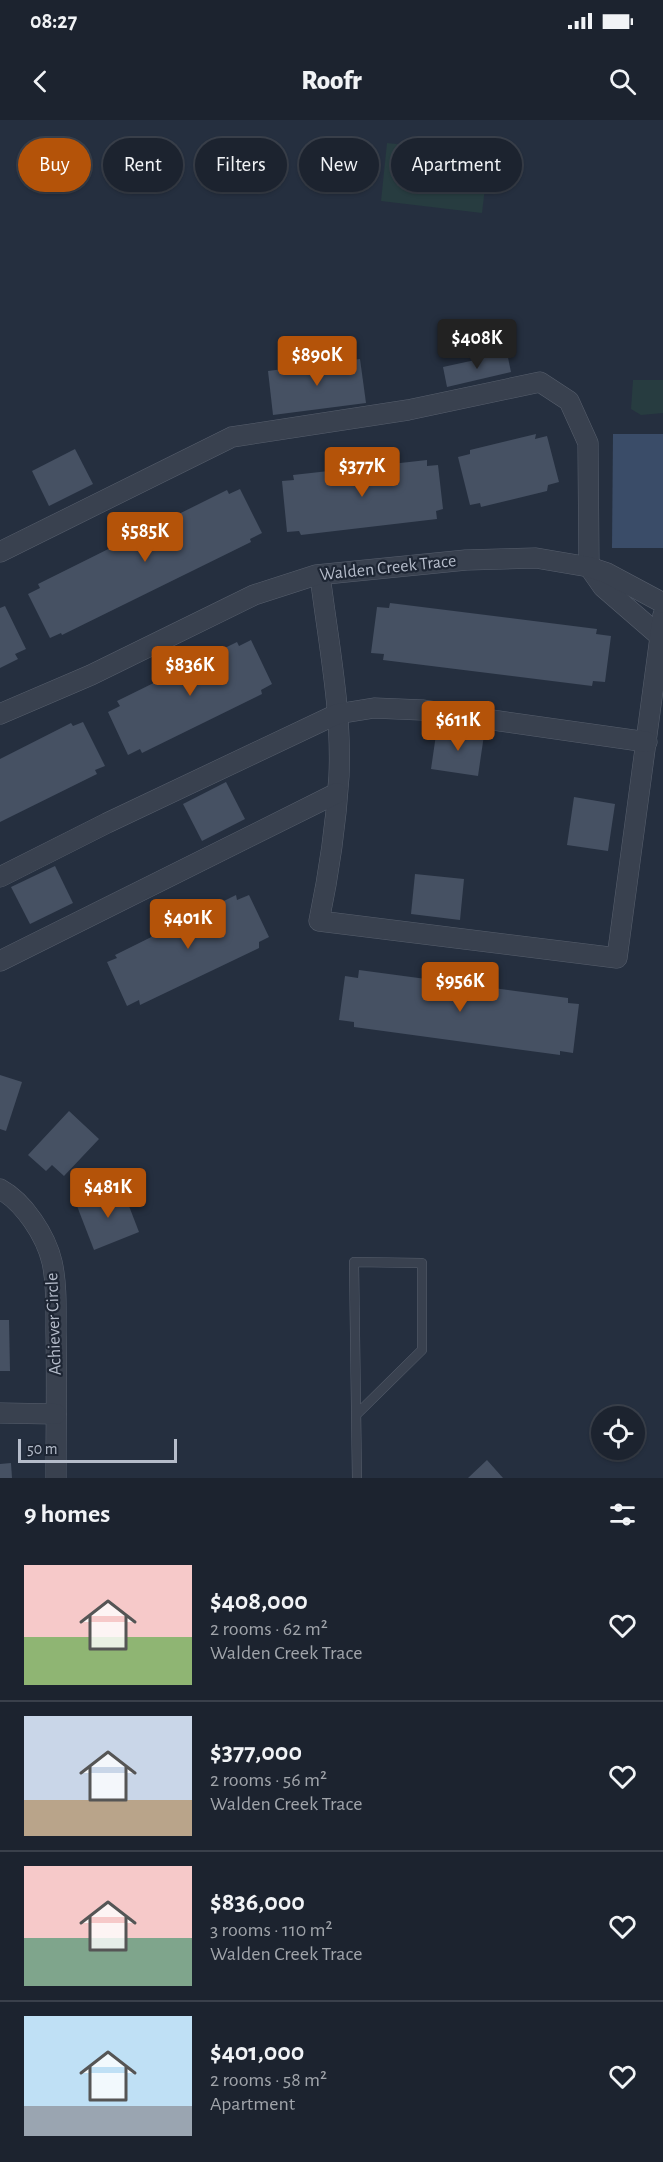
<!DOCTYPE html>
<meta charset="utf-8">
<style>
:root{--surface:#1c232f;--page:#292f3b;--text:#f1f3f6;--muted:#a0a4aa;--line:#3a404b;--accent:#b45309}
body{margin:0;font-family:"Alegreya Sans",sans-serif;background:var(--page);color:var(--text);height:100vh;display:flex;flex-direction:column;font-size:22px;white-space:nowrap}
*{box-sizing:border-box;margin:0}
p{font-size:20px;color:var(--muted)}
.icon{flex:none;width:33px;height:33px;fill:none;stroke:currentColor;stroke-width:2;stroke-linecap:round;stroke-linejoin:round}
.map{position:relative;height:1358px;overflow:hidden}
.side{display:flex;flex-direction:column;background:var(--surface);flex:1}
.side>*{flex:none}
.top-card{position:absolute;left:18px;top:18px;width:627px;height:54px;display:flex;gap:12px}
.tools{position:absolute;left:591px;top:1286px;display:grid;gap:12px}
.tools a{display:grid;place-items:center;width:54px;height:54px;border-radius:50%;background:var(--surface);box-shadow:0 2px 4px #0004,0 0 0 2px var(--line);font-size:30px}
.scale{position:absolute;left:18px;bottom:15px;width:159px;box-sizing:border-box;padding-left:6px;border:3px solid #b5bcca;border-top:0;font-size:16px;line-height:21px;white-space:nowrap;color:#b5bcca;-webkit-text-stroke:4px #1e2634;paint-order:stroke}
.price{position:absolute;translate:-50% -51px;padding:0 14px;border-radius:6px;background:var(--accent);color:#fff;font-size:20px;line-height:39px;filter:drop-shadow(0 2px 3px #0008)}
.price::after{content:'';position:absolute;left:50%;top:36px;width:18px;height:14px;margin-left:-9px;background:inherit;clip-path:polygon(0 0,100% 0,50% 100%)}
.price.current{background:#222;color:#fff}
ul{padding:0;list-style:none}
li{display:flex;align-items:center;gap:18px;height:150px;padding:0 24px}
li+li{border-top:2px solid var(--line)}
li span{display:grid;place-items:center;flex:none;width:168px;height:120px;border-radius:0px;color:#555}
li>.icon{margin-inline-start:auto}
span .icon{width:72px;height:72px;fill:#fffc;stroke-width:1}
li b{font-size:26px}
h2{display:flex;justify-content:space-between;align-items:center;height:72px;padding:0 24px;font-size:26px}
.tag{padding:0 21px;border-radius:27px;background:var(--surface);box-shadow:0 2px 4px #0004,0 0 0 2px var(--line);font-size:21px;line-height:54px}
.tag.current{background:var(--accent);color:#fff}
.status{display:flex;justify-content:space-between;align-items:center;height:42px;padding:0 30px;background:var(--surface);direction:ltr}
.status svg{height:16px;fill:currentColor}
header{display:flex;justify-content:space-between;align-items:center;height:78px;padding:0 24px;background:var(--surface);font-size:27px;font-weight:800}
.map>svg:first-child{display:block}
.green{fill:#273c40}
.water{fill:#3a4c68}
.building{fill:#465163}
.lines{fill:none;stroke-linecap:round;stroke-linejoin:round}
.lane-casing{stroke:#575f6d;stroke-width:10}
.street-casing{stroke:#575f6d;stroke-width:21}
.lane{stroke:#39414f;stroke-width:9}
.street{stroke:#39414f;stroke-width:20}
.labels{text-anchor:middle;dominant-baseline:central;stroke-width:4.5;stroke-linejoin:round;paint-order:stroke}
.street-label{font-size:18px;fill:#b5bcca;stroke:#1e2634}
</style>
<div class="status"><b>08:27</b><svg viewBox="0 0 49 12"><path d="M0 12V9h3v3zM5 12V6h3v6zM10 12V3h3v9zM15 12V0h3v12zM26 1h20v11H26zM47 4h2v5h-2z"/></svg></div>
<header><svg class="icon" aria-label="back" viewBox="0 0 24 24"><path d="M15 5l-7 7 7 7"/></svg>Roofr<svg class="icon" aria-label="search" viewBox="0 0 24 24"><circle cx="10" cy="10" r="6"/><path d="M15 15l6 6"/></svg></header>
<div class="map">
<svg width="663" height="1358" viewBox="0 0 663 1358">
<rect width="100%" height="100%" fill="#252f3f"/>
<g class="green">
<polygon points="387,23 489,34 482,93 381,81"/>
<polygon points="633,260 663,260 663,293 641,295 631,289"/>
</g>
<polygon class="water" points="613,314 663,314 663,428 612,428"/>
<g class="building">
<polygon points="507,233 511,252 447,267 443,247"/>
<polygon points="360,239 366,283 273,295 268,251"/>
<polygon points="536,314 535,319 547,316 559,362 548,365 547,371 481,387 480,383 470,385 458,337 470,334 470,330"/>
<polygon points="75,329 93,364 49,386 32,351"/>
<polygon points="427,340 427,346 438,345 443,389 436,391 437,399 301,415 299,411 287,412 282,361 294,360 293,355"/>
<polygon points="240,369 262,413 250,419 251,422 62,515 61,513 50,518 28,474 40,468 38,464 227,370 229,374"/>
<polygon points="390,483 597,509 596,514 611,516 605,562 593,561 592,566 383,540 384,534 371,533 377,487 389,488"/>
<polygon points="5,486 26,529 15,534 18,539 0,548 0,488"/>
<polygon points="251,520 272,564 261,570 262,574 142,633 140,629 128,635 108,592 120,586 117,581 237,522 239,526"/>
<polygon points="83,602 105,646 95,650 97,654 0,702 0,639 71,603 73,606"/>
<polygon points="437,608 484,615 478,656 431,649"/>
<polygon points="226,662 245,699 202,721 183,684"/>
<polygon points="574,677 615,684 608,731 567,725"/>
<polygon points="55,746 73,783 30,804 11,767"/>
<polygon points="415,754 464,759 460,800 411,794"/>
<polygon points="236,775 237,780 249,775 269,817 259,822 259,828 140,885 139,880 127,886 107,842 117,838 115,835"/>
<polygon points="359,850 568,878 568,883 579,884 573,933 560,931 560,935 354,907 354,902 339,900 345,856 358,858"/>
<polygon points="0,955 22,962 6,1011 0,1009"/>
<polygon points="69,991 99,1019 64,1056 52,1045 46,1051 28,1035"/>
<polygon points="122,1068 139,1112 94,1130 77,1086"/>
<polygon points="0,1200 9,1200 10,1251 0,1251"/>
<polygon points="487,1340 503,1358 468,1358"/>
<polygon points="11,1343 12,1358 0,1358 0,1344"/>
</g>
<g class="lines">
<defs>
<polyline id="lane" points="356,1295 422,1230 422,1143 354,1142 357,1358"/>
<g id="street">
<polyline points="0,432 232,317 408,290 540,262 569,281 588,323 589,447"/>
<polyline points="589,447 603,467 663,519"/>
<path d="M320 455C328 521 342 589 339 656 336 704 329 753 319 801L617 838 663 495"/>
<polyline points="0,594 91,555 254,475 316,455 466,440 536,438 589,447 607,453 663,483"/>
<polyline points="0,757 107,703 337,594 374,588 422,590 647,622"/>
<polyline points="0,841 337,673"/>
<path d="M0 1069C24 1082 46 1116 52 1142 57 1164 56 1189 56 1211 57 1260 56 1309 56 1358"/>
<polyline points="0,1293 56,1294"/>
</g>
</defs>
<use href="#lane" class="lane-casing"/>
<use href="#street" class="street-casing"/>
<use href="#lane" class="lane"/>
<use href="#street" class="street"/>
</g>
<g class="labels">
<g class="street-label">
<text transform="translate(388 448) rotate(-6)">Walden Creek Trace</text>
<text transform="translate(54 1204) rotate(-92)">Achiever Circle</text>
</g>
</g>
</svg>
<div class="tools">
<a><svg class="icon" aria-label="locate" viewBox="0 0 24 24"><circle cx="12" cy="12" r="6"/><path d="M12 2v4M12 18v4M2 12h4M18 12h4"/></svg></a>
</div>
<div class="scale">50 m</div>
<b class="price current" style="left:477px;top:250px">$408K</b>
<b class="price" style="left:317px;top:267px">$890K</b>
<b class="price" style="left:362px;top:378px">$377K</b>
<b class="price" style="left:145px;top:443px">$585K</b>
<b class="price" style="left:190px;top:577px">$836K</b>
<b class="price" style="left:458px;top:632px">$611K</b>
<b class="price" style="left:188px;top:830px">$401K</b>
<b class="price" style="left:460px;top:893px">$956K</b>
<b class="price" style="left:108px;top:1099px">$481K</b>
<div class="top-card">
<a class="tag current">Buy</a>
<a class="tag">Rent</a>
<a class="tag">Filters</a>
<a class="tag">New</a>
<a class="tag">Apartment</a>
</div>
</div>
<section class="side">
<h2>9 homes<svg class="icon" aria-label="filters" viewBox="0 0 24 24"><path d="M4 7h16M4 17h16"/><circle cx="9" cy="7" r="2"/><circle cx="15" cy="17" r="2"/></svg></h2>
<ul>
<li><span style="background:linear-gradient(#f6c9c9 60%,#8fb573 0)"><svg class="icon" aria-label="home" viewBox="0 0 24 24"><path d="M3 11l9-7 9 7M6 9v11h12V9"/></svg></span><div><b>$408,000</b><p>2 rooms · 62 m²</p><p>Walden Creek Trace</p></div><svg class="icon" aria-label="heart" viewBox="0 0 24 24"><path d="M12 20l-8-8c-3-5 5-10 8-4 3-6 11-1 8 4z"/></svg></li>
<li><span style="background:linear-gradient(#c9d6e8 70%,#b9a48a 0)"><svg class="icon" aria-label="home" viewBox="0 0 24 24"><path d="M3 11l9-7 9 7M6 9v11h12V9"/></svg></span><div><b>$377,000</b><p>2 rooms · 56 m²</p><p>Walden Creek Trace</p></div><svg class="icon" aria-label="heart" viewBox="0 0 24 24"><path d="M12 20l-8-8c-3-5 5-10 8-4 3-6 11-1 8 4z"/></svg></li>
<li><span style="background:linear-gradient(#f6c9c9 60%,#7fa58c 0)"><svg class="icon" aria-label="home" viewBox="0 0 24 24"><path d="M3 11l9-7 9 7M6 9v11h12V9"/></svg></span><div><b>$836,000</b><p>3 rooms · 110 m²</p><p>Walden Creek Trace</p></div><svg class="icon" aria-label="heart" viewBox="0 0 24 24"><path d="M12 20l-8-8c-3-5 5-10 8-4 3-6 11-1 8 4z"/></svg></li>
<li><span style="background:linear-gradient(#bfe0f5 75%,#9aa5b1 0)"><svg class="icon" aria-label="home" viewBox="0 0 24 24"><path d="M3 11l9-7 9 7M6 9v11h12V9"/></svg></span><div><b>$401,000</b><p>2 rooms · 58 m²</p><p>Apartment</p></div><svg class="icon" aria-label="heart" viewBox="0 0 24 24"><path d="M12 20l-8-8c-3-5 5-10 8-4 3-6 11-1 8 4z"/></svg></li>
</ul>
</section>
